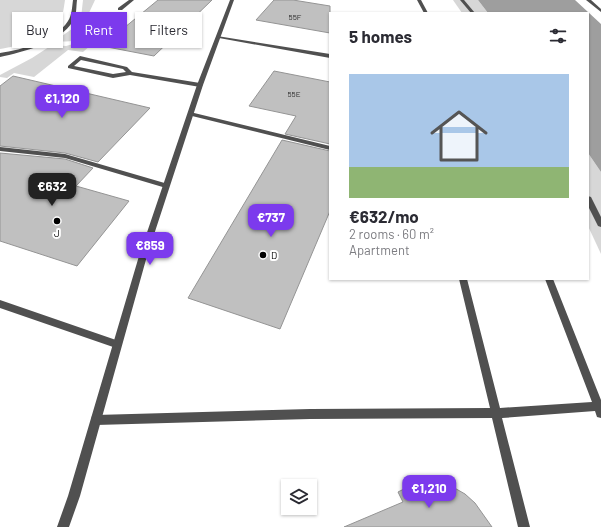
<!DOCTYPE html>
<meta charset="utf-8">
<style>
:root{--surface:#fff;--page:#f2f2f3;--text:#2b2b33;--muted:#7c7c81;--accent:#7c3aed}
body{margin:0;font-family:Barlow,sans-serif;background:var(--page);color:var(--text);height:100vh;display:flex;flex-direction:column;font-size:15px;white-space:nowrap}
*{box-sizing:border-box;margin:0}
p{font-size:13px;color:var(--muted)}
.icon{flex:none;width:22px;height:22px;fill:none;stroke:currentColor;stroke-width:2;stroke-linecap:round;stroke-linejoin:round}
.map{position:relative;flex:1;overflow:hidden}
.panel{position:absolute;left:329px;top:12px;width:260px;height:268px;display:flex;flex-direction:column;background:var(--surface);border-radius:0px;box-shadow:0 1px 3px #0004}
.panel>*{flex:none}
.guide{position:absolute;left:12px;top:12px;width:257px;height:36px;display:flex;gap:8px}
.buttons{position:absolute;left:281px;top:479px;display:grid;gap:8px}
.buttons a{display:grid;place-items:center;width:36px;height:36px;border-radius:0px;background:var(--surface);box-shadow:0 1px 3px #0004;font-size:20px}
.price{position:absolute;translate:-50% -34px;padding:0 9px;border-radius:8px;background:var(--accent);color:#fff;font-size:13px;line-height:26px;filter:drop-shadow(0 1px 2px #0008)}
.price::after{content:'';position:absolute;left:50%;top:24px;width:12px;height:9px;margin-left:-6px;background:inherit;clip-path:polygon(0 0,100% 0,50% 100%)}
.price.on{background:#222;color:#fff}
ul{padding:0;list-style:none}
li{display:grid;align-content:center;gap:8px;height:212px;padding:0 20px}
li span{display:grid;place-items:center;height:124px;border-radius:0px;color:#555}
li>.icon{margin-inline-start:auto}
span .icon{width:72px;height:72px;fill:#fffc;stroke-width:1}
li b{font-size:17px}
h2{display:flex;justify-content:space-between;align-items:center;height:48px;padding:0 20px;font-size:17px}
.pill{padding:0 14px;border-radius:0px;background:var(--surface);box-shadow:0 1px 3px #0004;font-size:14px;line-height:36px}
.pill.on{background:var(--accent);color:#fff}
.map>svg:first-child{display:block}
.green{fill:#d7d7d7}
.water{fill:#9e9e9e}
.building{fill:#c0c0c0;stroke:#949494}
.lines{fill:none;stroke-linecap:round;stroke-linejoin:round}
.service{fill:#505050;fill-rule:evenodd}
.minor{fill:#505050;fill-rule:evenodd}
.poi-dot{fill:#000;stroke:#fff;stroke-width:1.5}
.labels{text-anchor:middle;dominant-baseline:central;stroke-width:4;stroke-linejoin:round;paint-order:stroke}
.number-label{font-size:8px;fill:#303030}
.poi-label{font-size:10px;fill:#000;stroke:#fff}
</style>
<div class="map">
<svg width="601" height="527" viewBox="0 0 601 527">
<rect width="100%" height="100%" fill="#fff"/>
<g class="green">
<path d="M0 0H65C64 6 63 16 60 22 51 36 16 47 0 49Z"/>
<path d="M83 0H95L88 15 90 27C80 43 72 42 55 41L76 26 81 18Z"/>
<polygon points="453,0 478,0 488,13 462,13"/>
<polygon points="119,23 124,24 100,45 92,44 83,52 68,50 34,77 14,73 7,78 0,77 0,75 32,58 52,45 66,46 80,42 91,36 100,27 113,28"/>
<polygon points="588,153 601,172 601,254 588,226"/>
</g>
<polygon class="water" points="478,0 575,0 601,24 601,172 588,153 588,13 488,13"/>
<g class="building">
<polygon points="158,0 212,0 154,56 102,46"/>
<polygon points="274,0 293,0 330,6 330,33 256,20"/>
<polygon points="274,71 330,82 330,144 285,134 296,116 249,106"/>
<polygon points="13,76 150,108 98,162 65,153 0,146 0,86"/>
<polygon points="282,140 330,151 330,211 280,329 188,298"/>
<polygon points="0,153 65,159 93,168 76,186 129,201 77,266 0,241"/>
<polygon points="424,480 444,482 465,494 475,503 492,527 344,527 403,502 398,492 414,484"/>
</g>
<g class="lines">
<g class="service">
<polygon points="129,0 134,0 122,10 118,10 118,8"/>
<polygon points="417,0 421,0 428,13 424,13"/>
<polygon points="460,0 464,0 475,13 471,13"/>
<polygon points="586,0 591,0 601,9 601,12"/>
<polygon points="217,36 330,54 330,58 219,38 217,38"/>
<path d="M80 56 127 67 132 72 200 83 203 85 200 87 130 75 113 78 68 68V66ZM81 60 123 69 126 72 113 74 74 66Z"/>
<polygon points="190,112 330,146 330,150 188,115 188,113"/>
<polygon points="0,147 65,154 168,184 169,186 166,188 65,158 0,151"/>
<polygon points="588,196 591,197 601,217 601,227 598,226 588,206"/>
<polygon points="459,279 467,279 500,408 592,402 545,279 553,279 601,400 601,418 597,417 595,411 502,418 530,527 518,527 492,418 310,419 96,425 92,424 91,420 92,416 96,415 310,409 490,408"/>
<polygon points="0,300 116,340 119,341 121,344 119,347 116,348 0,308"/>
</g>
<g class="minor">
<path d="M73 0H77C76 7 77 15 73 21 60 43 23 52 0 57V53C22 50 56 40 68 21 72 15 72 7 73 0Z"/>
<polygon points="230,0 234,0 203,85 147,256 80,496 69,527 57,527 68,496 139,256 197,85"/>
</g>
</g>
<g class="poi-dot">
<circle cx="57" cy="221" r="4"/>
<circle cx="263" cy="255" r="4"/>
</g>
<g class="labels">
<g class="number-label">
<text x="295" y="17">55F</text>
<text x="294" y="94">55E</text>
</g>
<g class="poi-label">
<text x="57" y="233">J</text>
<text x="271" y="255" text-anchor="start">D</text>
</g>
</g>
</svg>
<div class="buttons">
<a><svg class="icon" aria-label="layers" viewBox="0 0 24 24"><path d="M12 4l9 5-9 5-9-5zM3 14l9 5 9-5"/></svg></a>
</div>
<b class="price" style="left:62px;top:119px">€1,120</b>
<b class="price on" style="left:52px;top:207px">€632</b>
<b class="price" style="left:271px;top:238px">€737</b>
<b class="price" style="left:150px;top:266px">€859</b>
<b class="price" style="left:429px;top:509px">€1,210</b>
<div class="guide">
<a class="pill">Buy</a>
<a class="pill on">Rent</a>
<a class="pill">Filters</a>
</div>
<section class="panel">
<h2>5 homes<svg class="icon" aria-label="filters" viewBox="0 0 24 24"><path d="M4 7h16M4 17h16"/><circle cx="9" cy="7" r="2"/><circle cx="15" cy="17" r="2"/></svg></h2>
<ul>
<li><span style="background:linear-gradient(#a9c7e8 75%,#8fb573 0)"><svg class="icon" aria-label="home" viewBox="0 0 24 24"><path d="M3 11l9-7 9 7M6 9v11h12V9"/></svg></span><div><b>€632/mo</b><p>2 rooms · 60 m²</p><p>Apartment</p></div></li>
</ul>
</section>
</div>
